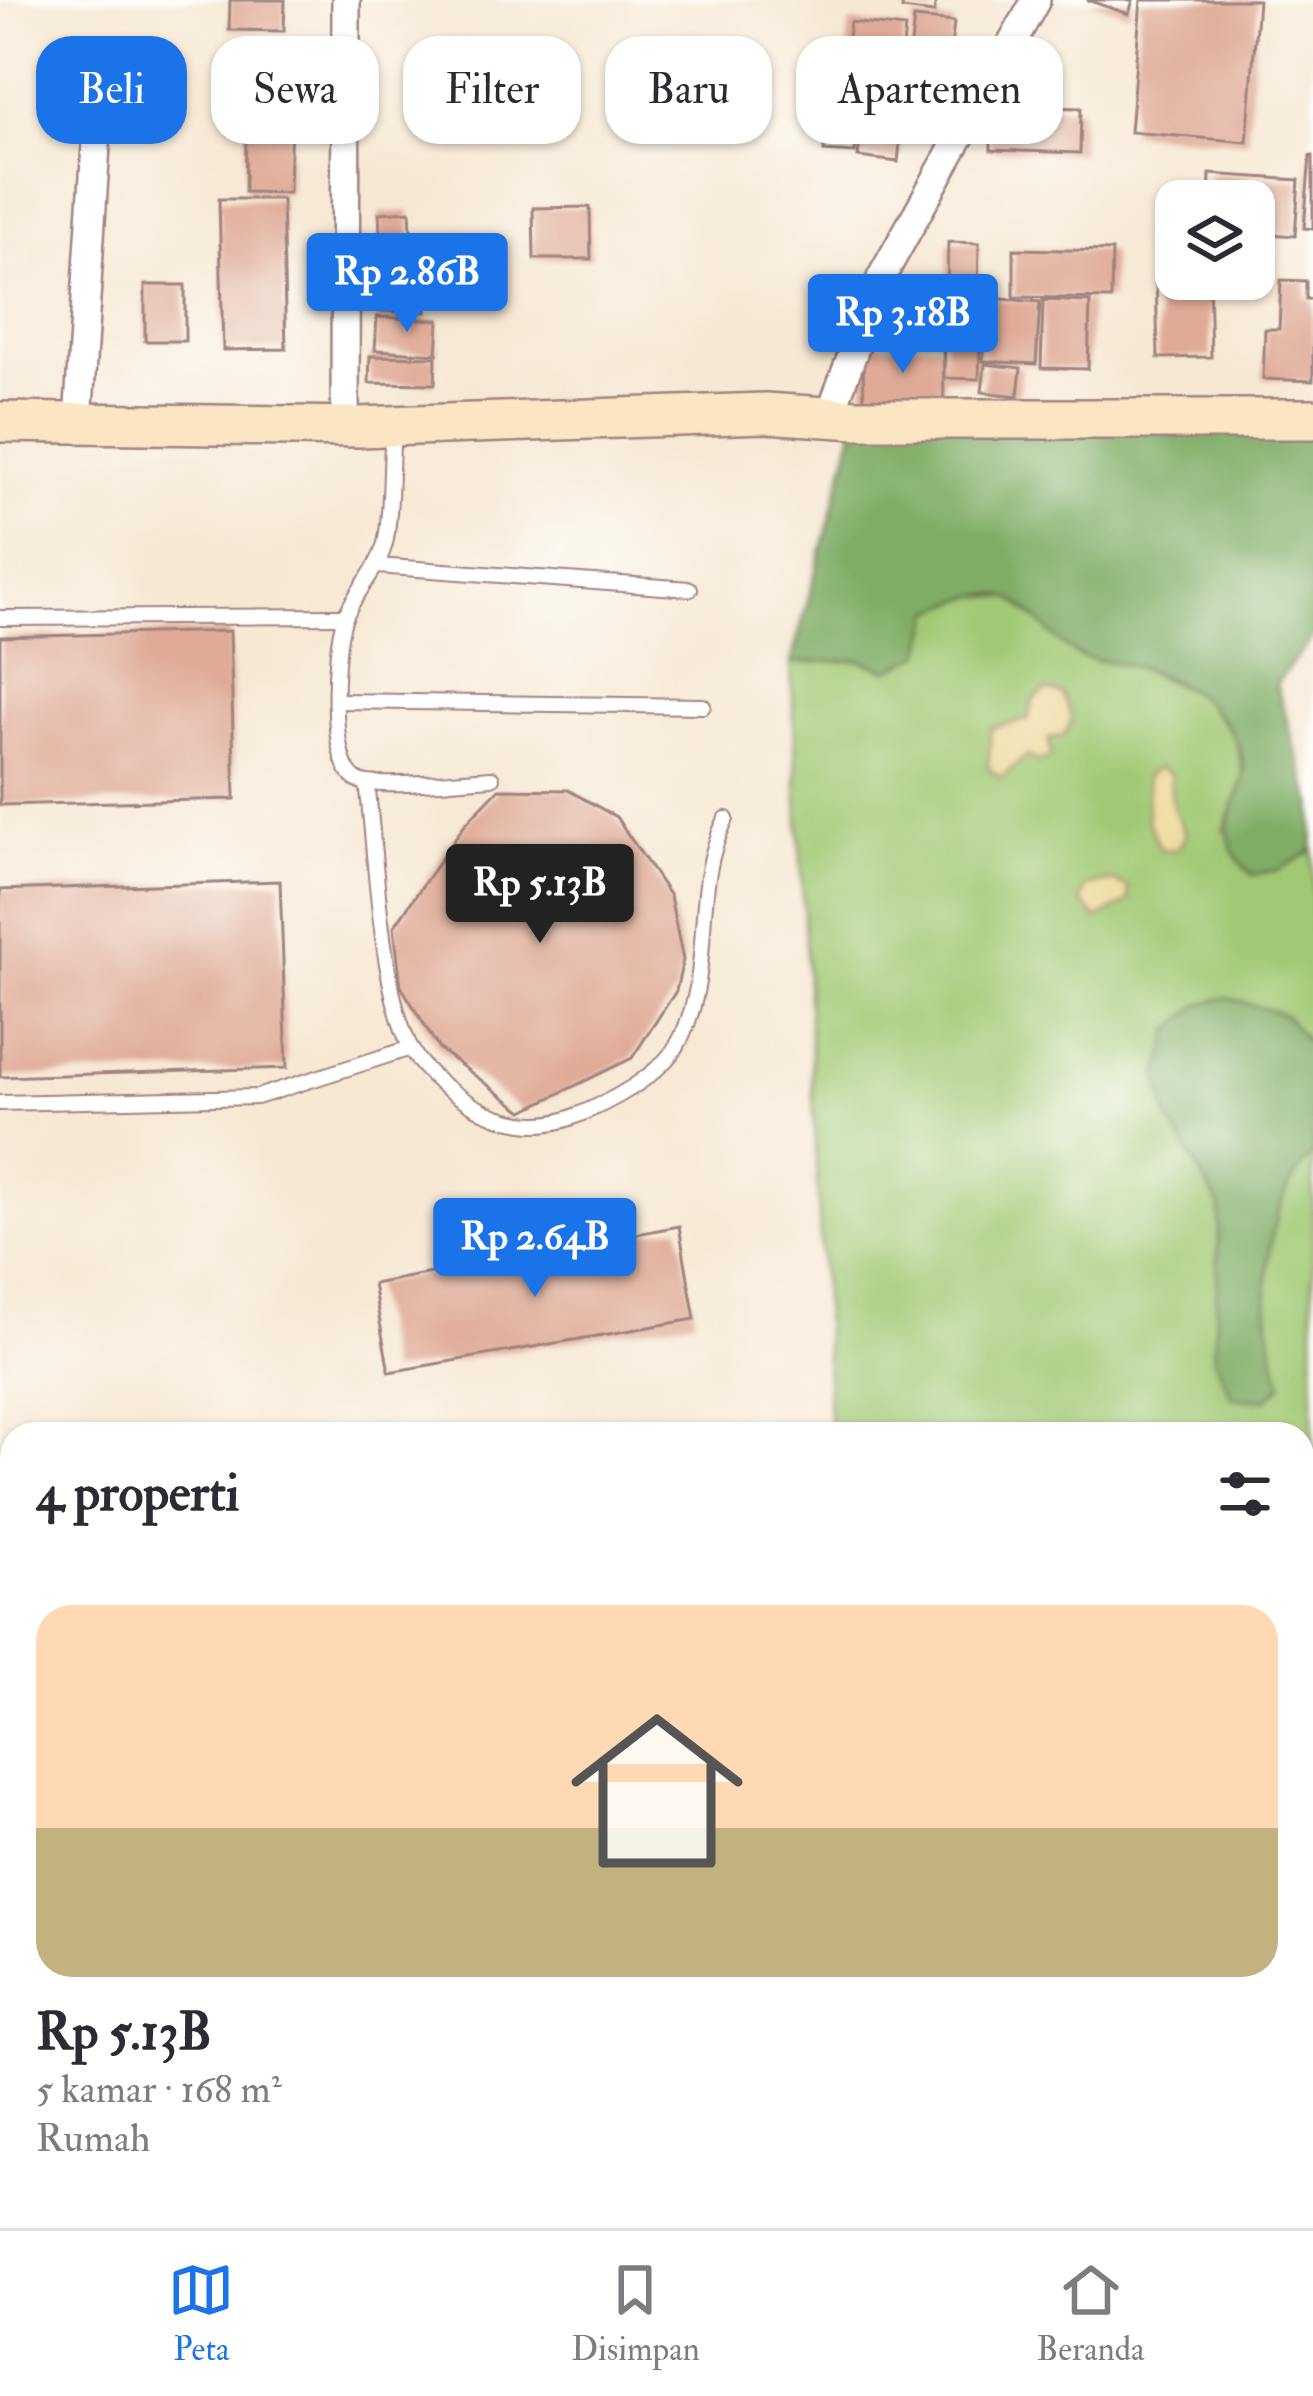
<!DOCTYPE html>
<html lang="id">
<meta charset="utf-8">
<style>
:root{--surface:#fff;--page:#f2f2f3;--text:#2b2b33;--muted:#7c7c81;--line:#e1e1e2;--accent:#1a73e8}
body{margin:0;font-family:"IM FELL Double Pica",serif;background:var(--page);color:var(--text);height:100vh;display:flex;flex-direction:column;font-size:45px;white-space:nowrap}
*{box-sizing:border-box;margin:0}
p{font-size:39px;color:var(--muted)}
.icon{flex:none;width:66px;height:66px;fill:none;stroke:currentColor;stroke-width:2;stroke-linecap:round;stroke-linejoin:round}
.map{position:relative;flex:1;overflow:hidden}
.side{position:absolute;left:0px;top:1422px;width:1314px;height:807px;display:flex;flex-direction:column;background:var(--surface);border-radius:36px 36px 0 0;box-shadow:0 3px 9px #0004}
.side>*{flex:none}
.hud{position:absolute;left:36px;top:36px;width:1242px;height:108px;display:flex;gap:24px}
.tools{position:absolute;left:1155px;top:180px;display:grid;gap:24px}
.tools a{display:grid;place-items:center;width:120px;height:120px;border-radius:24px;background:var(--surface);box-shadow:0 3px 9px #0004;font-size:60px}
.price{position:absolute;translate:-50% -102px;padding:0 27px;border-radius:12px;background:var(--accent);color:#fff;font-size:39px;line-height:78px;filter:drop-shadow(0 3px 6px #0008)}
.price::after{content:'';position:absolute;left:50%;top:72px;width:36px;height:27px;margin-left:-18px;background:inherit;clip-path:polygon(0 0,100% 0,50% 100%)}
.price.on{background:#222;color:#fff}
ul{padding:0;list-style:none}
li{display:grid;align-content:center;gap:24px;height:636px;padding:0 36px}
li+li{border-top:3px solid var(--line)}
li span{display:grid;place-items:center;height:372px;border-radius:36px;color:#555}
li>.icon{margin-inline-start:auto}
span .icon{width:216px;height:216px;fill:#fffc;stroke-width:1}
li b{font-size:51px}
h2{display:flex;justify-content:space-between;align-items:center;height:144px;padding:0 36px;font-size:51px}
.chip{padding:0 42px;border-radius:36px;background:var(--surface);box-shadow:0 3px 9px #0004;font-size:42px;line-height:108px}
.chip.on{background:var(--accent);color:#fff}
.dock{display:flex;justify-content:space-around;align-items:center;height:168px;border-top:3px solid var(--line);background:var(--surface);font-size:33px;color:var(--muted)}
.dock a{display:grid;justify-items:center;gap:6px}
.dock .on{color:var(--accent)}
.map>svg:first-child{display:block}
.green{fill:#a1c974;stroke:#767450;stroke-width:3}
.forest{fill:#80ad66;stroke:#656648;stroke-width:3}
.sand{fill:#eeda9e;stroke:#9c7c64;stroke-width:3}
.building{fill:#dfaa96}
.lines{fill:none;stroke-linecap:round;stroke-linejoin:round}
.service-casing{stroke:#a08480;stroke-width:18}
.minor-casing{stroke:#a08480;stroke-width:32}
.secondary-casing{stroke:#a08480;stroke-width:44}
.service{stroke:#fff;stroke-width:14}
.minor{stroke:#fff;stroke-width:27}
.secondary{stroke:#fbe6c4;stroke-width:39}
</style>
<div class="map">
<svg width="1313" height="2228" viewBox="0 0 1313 2228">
<rect width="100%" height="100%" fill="#fdfcf7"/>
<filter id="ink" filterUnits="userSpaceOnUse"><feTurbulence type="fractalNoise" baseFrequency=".00833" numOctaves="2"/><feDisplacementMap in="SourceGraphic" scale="24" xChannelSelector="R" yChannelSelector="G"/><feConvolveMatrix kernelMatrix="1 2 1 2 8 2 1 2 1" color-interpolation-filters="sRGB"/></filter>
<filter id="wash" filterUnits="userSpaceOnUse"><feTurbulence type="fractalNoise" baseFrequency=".004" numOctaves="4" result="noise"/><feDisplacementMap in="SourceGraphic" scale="48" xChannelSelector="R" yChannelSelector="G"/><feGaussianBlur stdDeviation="2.7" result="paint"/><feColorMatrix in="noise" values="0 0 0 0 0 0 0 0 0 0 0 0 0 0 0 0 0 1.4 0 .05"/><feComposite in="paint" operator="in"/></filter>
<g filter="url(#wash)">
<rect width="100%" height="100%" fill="#f7e8d4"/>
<polygon class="green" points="972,595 1012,598 1078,656 1133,666 1200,695 1235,737 1244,778 1224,830 1279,870 1313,850 1313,2228 1016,2228 1008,2217 1302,2217 1302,1434 830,1434 791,663 861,660 888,670 922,654 933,611"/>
<g class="forest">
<path d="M857 420 1313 427V637L1276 684 1313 805V850L1279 870 1251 875C1192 812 1272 797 1232 734 1210 697 1169 674 1128 665 1111 661 1089 662 1075 653 1051 640 1035 611 1012 599 988 586 956 602 933 611L922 654 888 670 861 660 791 663Z"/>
<path d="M1227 997 1285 1015 1313 1049V1154C1258 1209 1259 1314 1282 1384L1267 1400 1233 1398 1214 1359 1220 1207 1167 1116 1159 1077 1171 1030 1200 1004Z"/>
<polygon points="0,2021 12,2021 12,2217 1008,2217 1016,2228 0,2228"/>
</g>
<g class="sand">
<polygon points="1047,690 1062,694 1072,719 1064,736 1049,738 1051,757 1038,762 1028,755 1001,778 988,768 991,728 1028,720 1033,700"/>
<polygon points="1158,768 1170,774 1172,804 1186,835 1177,850 1161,850 1147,820 1147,775"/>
<polygon points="1112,881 1128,887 1129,901 1097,919 1081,901 1086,887"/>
</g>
<g id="blocks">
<g class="building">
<polygon points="230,0 285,0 284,31 229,30"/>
<polygon points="903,0 936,0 934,13 902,9"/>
<polygon points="1087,0 1133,0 1129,14"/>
<polygon points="1141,0 1258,0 1247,142 1130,132"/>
<polygon points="914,18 954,22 948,76 908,71"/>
<polygon points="850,22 905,28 901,67 845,61"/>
<polygon points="247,75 292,76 289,193 245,192"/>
<polygon points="991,106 1081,108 1080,153 991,150"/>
<polygon points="863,112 903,116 898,162 858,157"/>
<polygon points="826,116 857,119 855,153 824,151"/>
<polygon points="1310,156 1313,156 1313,229 1304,228"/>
<polygon points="1210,174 1299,180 1295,236 1254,233 1254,201 1209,201"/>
<polygon points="219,199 282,199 286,349 223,350"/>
<polygon points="590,207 591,259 534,259 533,208"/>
<polygon points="410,211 412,248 381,250 379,213"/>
<polygon points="1176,231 1176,279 1209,279 1211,357 1158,358 1155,232"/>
<polygon points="948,242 979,243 978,296 947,295"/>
<polygon points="1014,249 1112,251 1111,299 1014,297"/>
<polygon points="379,266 426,266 426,312 379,311"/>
<polygon points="1281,280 1306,281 1306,299 1313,299 1313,381 1263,379 1265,329 1279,329"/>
<rect x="145" y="285" width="40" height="56"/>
<polygon points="988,298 1040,302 1036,364 983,361"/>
<polygon points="1043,300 1090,302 1088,369 1041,368"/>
<polygon points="946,306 981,308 979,379 944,378"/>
<polygon points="377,317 439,320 437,354 375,350"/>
<polygon points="943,344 944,407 864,408 863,345"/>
<polygon points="370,356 436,357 435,384 369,383"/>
<polygon points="985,364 1021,368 1018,396 982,392"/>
<polygon points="230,631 235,799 0,805 0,637"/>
<polygon points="499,789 568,790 616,817 670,896 683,960 676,991 632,1058 523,1111 439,1049 401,986 394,927 465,824"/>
<polygon points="280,881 287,1068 0,1077 0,890"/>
<polygon points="679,1226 695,1319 389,1372 373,1284"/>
</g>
</g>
</g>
<g filter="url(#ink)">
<use href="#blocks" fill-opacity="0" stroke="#a08480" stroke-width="3"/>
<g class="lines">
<defs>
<g id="service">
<path d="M393 429C390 465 392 504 386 539 380 570 354 591 344 620 334 649 328 760 355 779 373 791 465 779 492 778"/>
<polyline points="377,566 690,589"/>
<polyline points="0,618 345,616"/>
<polyline points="338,701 703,706"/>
<path d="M367 783C376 852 380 1007 418 1060 433 1080 453 1093 474 1106 503 1123 539 1130 570 1118 607 1104 662 1076 680 1040 716 970 690 888 726 819"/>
<polyline points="0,1103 257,1097 411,1048"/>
</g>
<g id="minor">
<polyline points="829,417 881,278 1036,0"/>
<polyline points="78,422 97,130"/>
<polyline points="345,426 346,0"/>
</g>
<polyline id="secondary" points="0,422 359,427 765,413 857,419 1313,419"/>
</defs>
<use href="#service" class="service-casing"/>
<use href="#minor" class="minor-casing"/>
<use href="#secondary" class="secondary-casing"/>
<use href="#service" class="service"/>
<use href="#minor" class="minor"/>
<use href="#secondary" class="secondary"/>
</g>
</g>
</svg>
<div class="tools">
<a><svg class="icon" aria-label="layers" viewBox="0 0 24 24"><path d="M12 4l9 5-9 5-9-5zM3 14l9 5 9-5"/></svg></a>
</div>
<b class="price" style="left:407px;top:335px">Rp 2.86B</b>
<b class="price" style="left:903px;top:376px">Rp 3.18B</b>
<b class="price on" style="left:540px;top:946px">Rp 5.13B</b>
<b class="price" style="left:535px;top:1300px">Rp 2.64B</b>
<div class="hud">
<a class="chip on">Beli</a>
<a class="chip">Sewa</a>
<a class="chip">Filter</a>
<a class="chip">Baru</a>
<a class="chip">Apartemen</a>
</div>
<section class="side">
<h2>4 properti<svg class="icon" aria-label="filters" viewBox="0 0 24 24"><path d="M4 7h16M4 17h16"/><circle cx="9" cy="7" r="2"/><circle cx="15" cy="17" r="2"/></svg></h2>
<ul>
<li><span style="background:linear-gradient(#ffd9b3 60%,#c2b280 0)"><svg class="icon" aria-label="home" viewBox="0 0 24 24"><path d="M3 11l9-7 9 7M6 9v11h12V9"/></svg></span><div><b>Rp 5.13B</b><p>5 kamar · 168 m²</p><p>Rumah</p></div></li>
</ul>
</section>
</div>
<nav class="dock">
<a class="on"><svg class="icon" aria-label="map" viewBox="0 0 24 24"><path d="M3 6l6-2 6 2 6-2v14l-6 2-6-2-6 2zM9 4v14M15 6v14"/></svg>Peta</a>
<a><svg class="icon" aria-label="saved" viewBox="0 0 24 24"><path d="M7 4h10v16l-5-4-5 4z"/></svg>Disimpan</a>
<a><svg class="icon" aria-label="home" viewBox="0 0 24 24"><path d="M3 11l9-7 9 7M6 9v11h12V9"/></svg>Beranda</a>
</nav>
